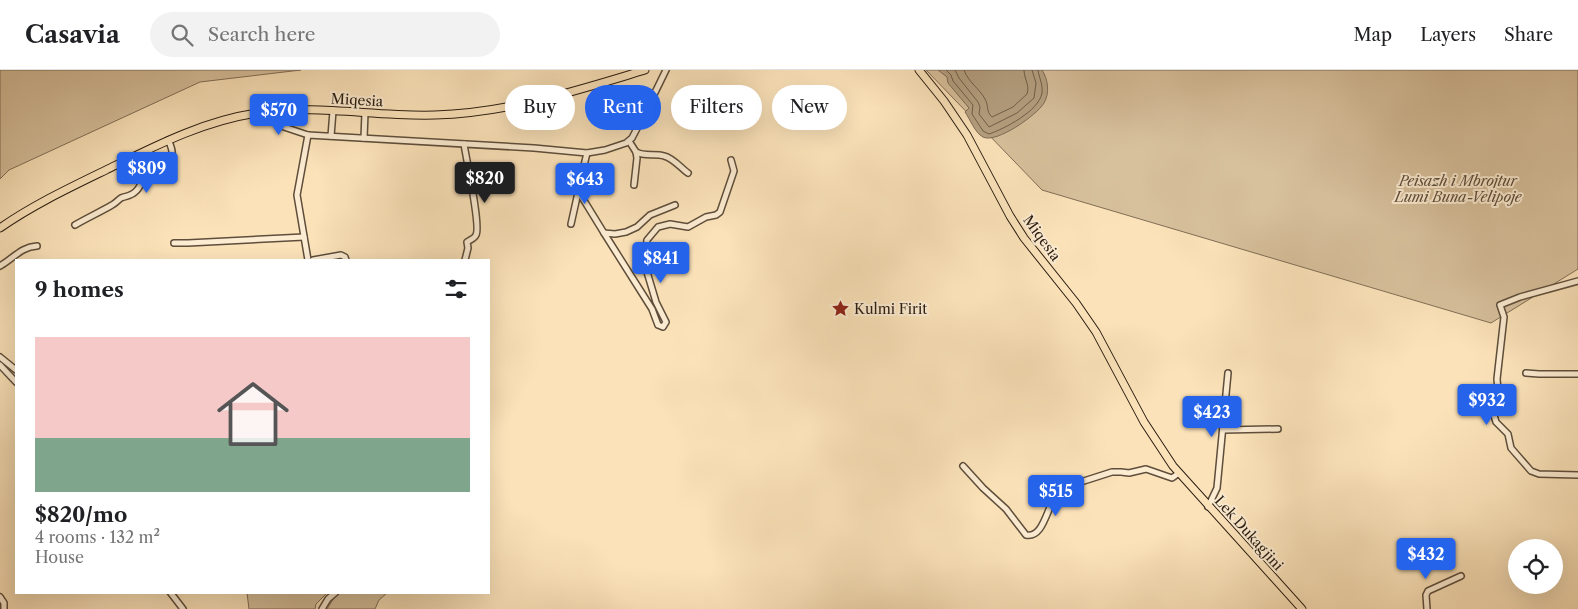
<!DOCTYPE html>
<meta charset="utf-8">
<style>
:root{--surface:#fff;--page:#f2f2f2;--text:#202124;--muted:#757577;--line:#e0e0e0;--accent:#2563eb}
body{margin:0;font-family:"Libre Caslon Text",serif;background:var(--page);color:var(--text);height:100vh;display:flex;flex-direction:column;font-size:19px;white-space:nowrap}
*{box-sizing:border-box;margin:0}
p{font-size:16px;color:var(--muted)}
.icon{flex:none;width:28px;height:28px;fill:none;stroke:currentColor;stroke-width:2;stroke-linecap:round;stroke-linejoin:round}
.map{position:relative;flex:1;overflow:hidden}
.side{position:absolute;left:15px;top:189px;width:475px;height:335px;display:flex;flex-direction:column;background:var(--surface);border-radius:0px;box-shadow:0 5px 20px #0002}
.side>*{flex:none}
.hud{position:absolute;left:505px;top:15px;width:475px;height:45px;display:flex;gap:10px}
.buttons{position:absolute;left:1508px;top:469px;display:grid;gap:10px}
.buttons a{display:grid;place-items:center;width:55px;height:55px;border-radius:50%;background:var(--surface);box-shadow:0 5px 20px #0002;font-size:25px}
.price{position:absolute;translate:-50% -42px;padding:0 11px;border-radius:5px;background:var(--accent);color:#fff;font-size:16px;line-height:32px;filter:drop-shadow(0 1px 2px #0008)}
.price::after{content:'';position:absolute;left:50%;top:30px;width:15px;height:11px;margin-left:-8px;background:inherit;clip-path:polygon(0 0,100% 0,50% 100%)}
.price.on{background:#222;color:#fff}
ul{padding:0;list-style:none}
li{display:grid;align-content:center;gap:10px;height:265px;padding:0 20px}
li+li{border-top:1px solid var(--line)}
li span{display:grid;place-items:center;height:155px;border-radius:0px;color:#555}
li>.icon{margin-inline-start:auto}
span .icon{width:90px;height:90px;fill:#fffc;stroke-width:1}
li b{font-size:21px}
h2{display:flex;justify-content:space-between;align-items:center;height:60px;padding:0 20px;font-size:21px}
.pill{padding:0 18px;border-radius:22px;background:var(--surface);box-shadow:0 5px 20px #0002;font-size:18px;line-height:45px}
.pill.on{background:var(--accent);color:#fff}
header{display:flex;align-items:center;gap:30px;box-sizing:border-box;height:70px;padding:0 25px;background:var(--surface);border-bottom:1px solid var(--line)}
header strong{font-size:24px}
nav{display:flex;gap:28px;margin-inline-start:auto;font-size:18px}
.search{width:350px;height:45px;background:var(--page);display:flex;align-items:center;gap:12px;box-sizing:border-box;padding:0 18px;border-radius:28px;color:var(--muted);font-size:19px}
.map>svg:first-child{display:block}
.green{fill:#d7c09c;stroke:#806e56}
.water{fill:#b49f80;stroke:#7c6b54}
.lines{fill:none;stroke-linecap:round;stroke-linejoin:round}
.shore{stroke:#6e5e48;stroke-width:1}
.minor-casing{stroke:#5e4e3b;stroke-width:8}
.major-casing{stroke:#291c11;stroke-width:9}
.minor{stroke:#fcecd2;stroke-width:5}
.major{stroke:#fbe2b9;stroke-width:7}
.labels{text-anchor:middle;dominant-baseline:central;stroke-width:4;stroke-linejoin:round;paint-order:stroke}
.street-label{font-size:14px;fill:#291c11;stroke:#fcecd2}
.park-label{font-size:14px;font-style:italic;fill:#5d4d3b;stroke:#fcecd2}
.poi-label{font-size:14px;fill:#291c11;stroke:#fcecd2;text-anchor:start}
</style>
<header>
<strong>Casavia</strong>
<div class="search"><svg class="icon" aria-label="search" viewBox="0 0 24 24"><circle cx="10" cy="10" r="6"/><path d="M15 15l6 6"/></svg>Search here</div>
<nav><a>Map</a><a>Layers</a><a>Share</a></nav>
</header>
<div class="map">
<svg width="1578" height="539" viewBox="0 0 1578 539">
<rect width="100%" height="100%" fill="#fbe2b9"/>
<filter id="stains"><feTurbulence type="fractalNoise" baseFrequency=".004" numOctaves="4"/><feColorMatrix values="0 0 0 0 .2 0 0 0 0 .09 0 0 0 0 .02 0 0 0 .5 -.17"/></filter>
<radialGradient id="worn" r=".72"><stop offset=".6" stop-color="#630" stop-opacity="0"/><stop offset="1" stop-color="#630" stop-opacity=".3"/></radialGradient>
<g class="green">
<polygon points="0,0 301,0 200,12 9,100 0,109"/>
<polygon points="926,0 1578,0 1578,199 1491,253 1042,120"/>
<polygon points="247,523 247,522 327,523 316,534 315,539 249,539"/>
<polygon points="339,523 387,523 379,530 375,539 327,539 334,528"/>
</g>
<path class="water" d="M938 0H1042C1048 9 1050 23 1044 33 1037 45 996 74 983 67 975 63 970 49 965 42L969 38 948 13 947 7Z"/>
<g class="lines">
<g class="shore">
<path d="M946 0 951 5 953 11 973 35 972 44 983 61 989 64C1004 59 1039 41 1042 23 1043 14 1039 8 1038 0"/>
<polyline points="955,0 959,8 978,32 980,37 979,44 989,57 1017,43 1034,28 1036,13 1032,0"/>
<path d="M964 0C968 12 980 19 985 29 989 36 986 42 992 47L1013 37 1027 24C1030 15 1024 9 1024 0"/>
</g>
<defs>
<g id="minor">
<polyline points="273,41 278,53 281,56 308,65"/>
<polyline points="331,66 333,41"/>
<polyline points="364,68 365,43"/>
<polyline points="629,71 636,82 637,88 634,115"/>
<path d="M464 74C466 88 481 156 476 165 475 168 470 170 467 172L468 178 465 190"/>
<path d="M636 82C645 87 655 83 664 86 673 88 681 98 688 103"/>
<polyline points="587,83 580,112 580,124 604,163 615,164 626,162 637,157 650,145 675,135"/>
<polyline points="571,154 579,118"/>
<path d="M75 155C87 148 100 142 112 135 116 133 118 130 121 128 126 126 131 126 135 122 142 117 141 108 147 103 152 99 157 101 162 99 175 93 174 81 168 70"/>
<polyline points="604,163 652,239 658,255 663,257 666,252 656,232 647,202 645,187 647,170 658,157 670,154 688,157 706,147 716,145 720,142 734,101 731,90"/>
<polyline points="174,173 188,173 304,167"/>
<polyline points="308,190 297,125 308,65 534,78 587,83 605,80 626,73 632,68 645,43 666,0"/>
<polyline points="313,190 341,185 345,187 346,190"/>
<path d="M0 196C14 188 21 177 37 176"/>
<polyline points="1578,211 1520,227 1500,235 1504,247 1497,309 1498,320 1494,332 1493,342 1496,352 1508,364 1511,378 1531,401 1539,404 1578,405"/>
<polyline points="0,287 16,300"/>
<polyline points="0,295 16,312"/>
<polyline points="1526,303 1539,304 1578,304"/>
<polyline points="1223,360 1278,359"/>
<path d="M963 396 983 418 1006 439 1026 465C1046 469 1047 429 1062 418L1112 402H1121L1129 403 1146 399 1172 408 1179 403"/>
<polyline points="1208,437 1217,418 1228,303"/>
<polyline points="170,522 183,539"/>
<polyline points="0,527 4,533 4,539"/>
<polyline points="322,539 328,529 336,522"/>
<polyline points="1427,539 1426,525 1428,521 1461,506"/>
</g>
<g id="major">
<polyline points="919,0 944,31 967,65 1010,146 1024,168 1076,233 1096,262 1144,352 1173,396 1302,539"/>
<path d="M0 158C33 135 69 118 106 100 155 76 203 51 257 43 316 34 376 47 435 45 508 43 575 21 645 0"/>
</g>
</defs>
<use href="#minor" class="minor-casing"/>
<use href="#major" class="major-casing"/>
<use href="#minor" class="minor"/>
<use href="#major" class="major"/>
</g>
<defs>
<symbol id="sight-bare" viewBox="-9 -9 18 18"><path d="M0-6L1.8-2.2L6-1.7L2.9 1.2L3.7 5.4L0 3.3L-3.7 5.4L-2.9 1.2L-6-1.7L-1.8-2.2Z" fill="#8f2418" stroke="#fcecd2" stroke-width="2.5" paint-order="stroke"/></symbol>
</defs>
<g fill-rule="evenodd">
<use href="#sight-bare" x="828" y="226" width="25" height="25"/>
</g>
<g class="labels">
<g class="street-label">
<text transform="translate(357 30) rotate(3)">Miqesia</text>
<text transform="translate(1042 168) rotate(54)">Miqesia</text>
<text transform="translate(1249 463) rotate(48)">Lek Dukagjini</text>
</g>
<g class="park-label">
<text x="1458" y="111">Peisazh i Mbrojtur<tspan x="1458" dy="16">Lumi Buna-Velipoje</tspan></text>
</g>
<g class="poi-label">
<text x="854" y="239">Kulmi Firit</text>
</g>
</g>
<rect width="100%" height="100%" filter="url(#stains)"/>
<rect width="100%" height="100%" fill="url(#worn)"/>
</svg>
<div class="buttons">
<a><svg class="icon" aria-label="locate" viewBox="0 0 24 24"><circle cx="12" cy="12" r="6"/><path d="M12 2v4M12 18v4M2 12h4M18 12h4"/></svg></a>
</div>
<b class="price" style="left:279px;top:66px">$570</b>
<b class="price" style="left:147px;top:124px">$809</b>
<b class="price on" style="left:485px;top:134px">$820</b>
<b class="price" style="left:585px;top:135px">$643</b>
<b class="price" style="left:661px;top:214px">$841</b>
<b class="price" style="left:1487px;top:356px">$932</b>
<b class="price" style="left:1212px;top:368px">$423</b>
<b class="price" style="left:1056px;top:447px">$515</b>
<b class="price" style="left:1426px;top:510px">$432</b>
<div class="hud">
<a class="pill">Buy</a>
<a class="pill on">Rent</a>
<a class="pill">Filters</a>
<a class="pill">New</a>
</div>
<section class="side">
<h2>9 homes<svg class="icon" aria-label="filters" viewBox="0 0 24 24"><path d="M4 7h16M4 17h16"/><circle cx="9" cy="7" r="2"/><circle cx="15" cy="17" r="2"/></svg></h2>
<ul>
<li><span style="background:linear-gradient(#f6c9c9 65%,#7fa58c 0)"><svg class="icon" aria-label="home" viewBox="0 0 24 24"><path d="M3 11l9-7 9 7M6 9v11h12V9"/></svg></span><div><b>$820/mo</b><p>4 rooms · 132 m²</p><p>House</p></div></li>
</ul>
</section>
</div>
